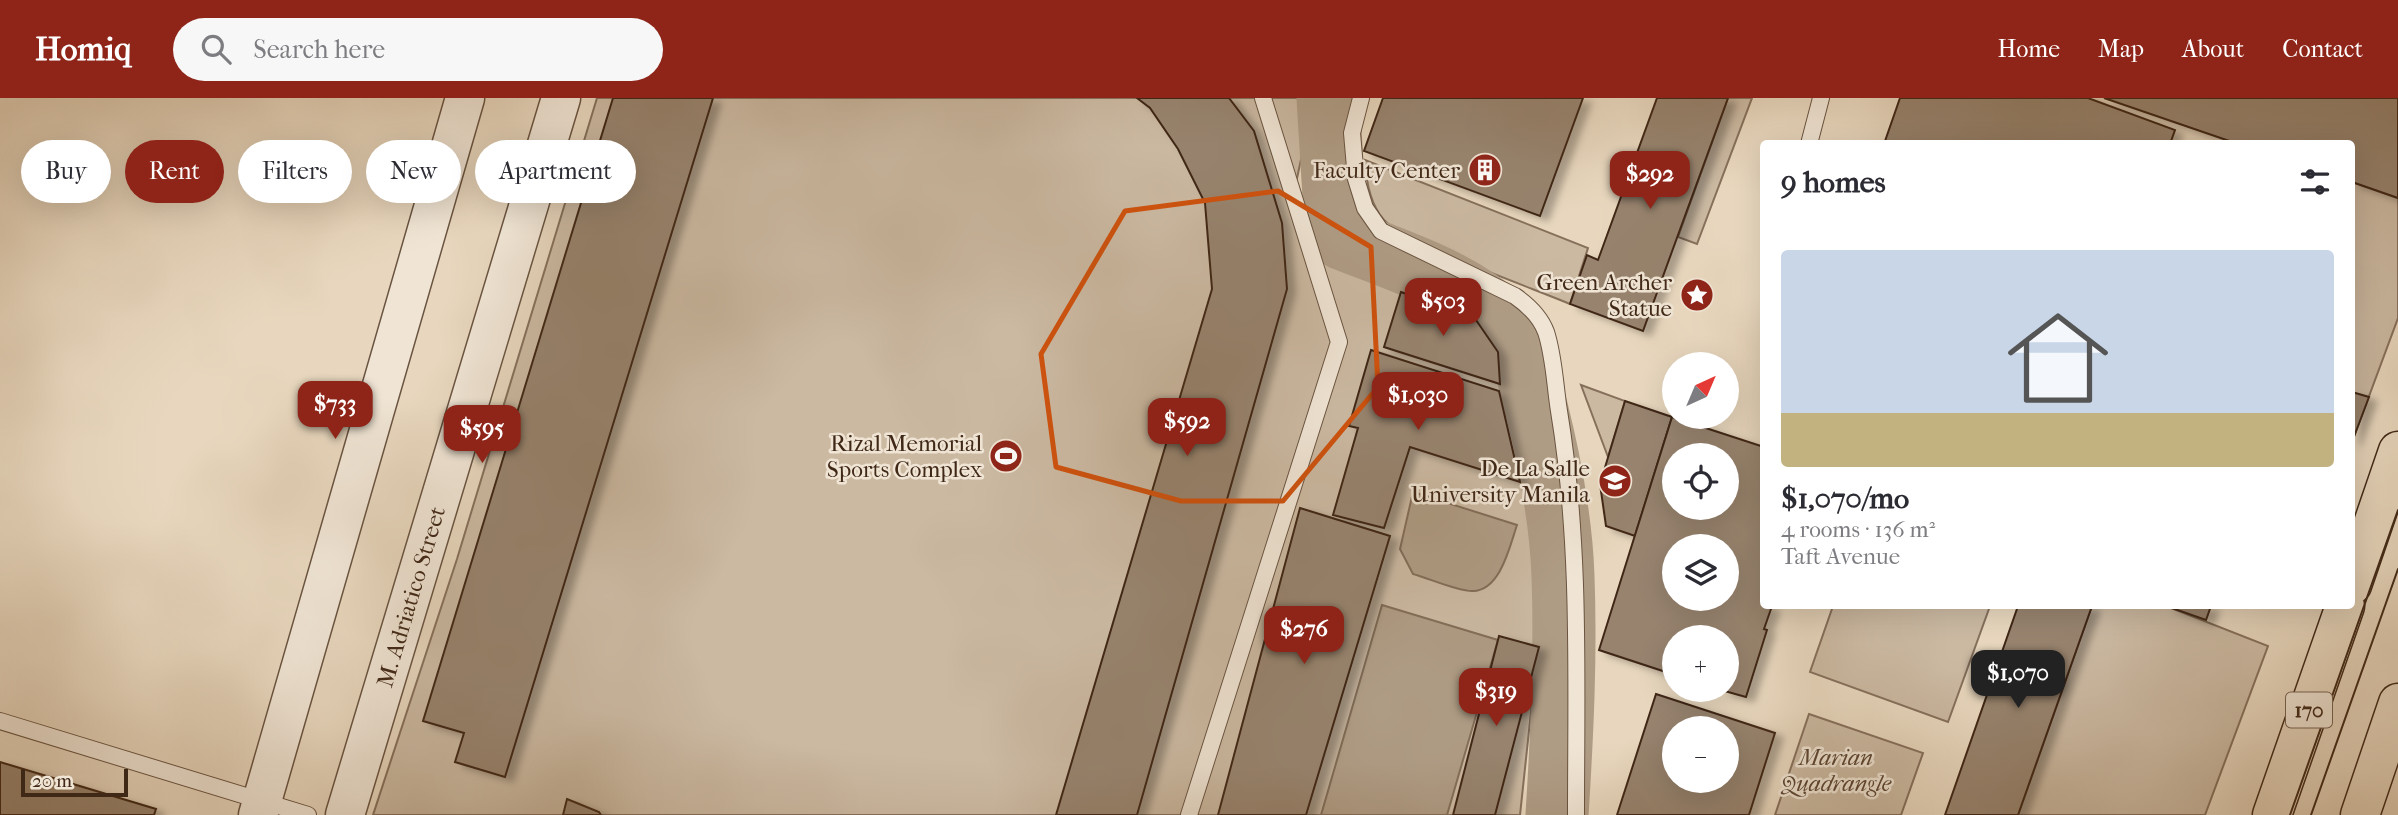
<!DOCTYPE html>
<meta charset="utf-8">
<style>
:root{--surface:#fff;--page:#f7f7f7;--text:#2b2b33;--muted:#7c7c81;--line:#e1e1e2;--accent:#8f2418}
body{margin:0;font-family:"IM FELL French Canon",serif;background:var(--page);color:var(--text);height:100vh;display:flex;flex-direction:column;font-size:26px;white-space:nowrap}
*{box-sizing:border-box;margin:0}
p{font-size:23px;color:var(--muted)}
.icon{flex:none;width:38px;height:38px;fill:none;stroke:currentColor;stroke-width:2;stroke-linecap:round;stroke-linejoin:round}
.map{position:relative;flex:1;overflow:hidden}
.drawer{position:absolute;left:1760px;top:42px;width:595px;height:469px;display:flex;flex-direction:column;background:var(--surface);border-radius:7px;box-shadow:0 7px 28px #0002}
.drawer>*{flex:none}
.top-card{position:absolute;left:21px;top:42px;width:665px;height:63px;display:flex;gap:14px}
.needle{width:46px;rotate:44deg}
.tools{position:absolute;left:1662px;top:254px;display:grid;gap:14px}
.tools a{display:grid;place-items:center;width:77px;height:77px;border-radius:50%;background:var(--surface);box-shadow:0 7px 28px #0002;font-size:35px}
.scale{position:absolute;left:21px;bottom:18px;width:107px;box-sizing:border-box;padding-left:7px;border:4px solid #402817;border-top:0;font-size:19px;line-height:24px;white-space:nowrap;color:#402817;-webkit-text-stroke:5px #f0e5d5;paint-order:stroke}
.price{position:absolute;translate:-50% -60px;padding:0 16px;border-radius:14px;background:var(--accent);color:#fff;font-size:23px;line-height:46px;filter:drop-shadow(0 2px 4px #0008)}
.price::after{content:'';position:absolute;left:50%;top:42px;width:21px;height:16px;margin-left:-10px;background:inherit;clip-path:polygon(0 0,100% 0,50% 100%)}
.price.current{background:#222;color:#fff}
ul{padding:0;list-style:none}
li{display:grid;align-content:center;gap:14px;height:371px;padding:0 21px}
li+li{border-top:2px solid var(--line)}
li span{display:grid;place-items:center;height:217px;border-radius:7px;color:#555}
li>.icon{margin-inline-start:auto}
span .icon{width:126px;height:126px;fill:#fffc;stroke-width:1}
li b{font-size:30px}
h2{display:flex;justify-content:space-between;align-items:center;height:84px;padding:0 21px;font-size:30px}
.pill{padding:0 24px;border-radius:32px;background:var(--surface);box-shadow:0 7px 28px #0002;font-size:24px;line-height:63px}
.pill.current{background:var(--accent);color:#fff}
header{display:flex;align-items:center;gap:42px;box-sizing:border-box;height:98px;padding:0 35px;background:var(--accent);color:#fff}
header strong{font-size:33px}
nav{display:flex;gap:38px;margin-inline-start:auto;font-size:24px}
.search{width:490px;height:63px;background:var(--page);display:flex;align-items:center;gap:18px;box-sizing:border-box;padding:0 24px;border-radius:38px;color:var(--muted);font-size:26px}
.map>svg:first-child{display:block}
.green{fill:#cbb9a2;stroke:#86705c;stroke-width:2}
.water{fill:#af9c85;stroke:#836e59;stroke-width:2}
.lines{fill:none;stroke-linecap:round;stroke-linejoin:round}
.river{stroke:#af9c85;stroke-width:63}
.building{fill:#97836e;stroke:#402817;stroke-width:2;fill-rule:evenodd;filter:url(#shadow)}
.service-casing{stroke:#6a5441;stroke-width:18}
.tertiary-casing{stroke:#6a5441;stroke-width:41}
.primary-casing{stroke:#402817;stroke-width:41}
.service{stroke:#f0e5d5;stroke-width:16}
.tertiary{stroke:#f0e5d5;stroke-width:38}
.primary{stroke:#e8d7be;stroke-width:38}
.tram{stroke:#402817;stroke-width:2}
.marked{fill:none;stroke:#cf520e;stroke-width:5;stroke-linejoin:round}
.labels{text-anchor:middle;dominant-baseline:central;stroke-width:5;stroke-linejoin:round;paint-order:stroke}
.shield{fill:#f0e5d5;stroke:#756150;stroke-width:2}
.shield-label{font-size:21px;font-weight:bold;fill:#402817}
.poi-label{font-size:23px;fill:#402817;stroke:#f0e5d5;text-anchor:end}
.street-label{font-size:23px;fill:#402817;stroke:#f0e5d5}
.park-label{font-size:23px;font-style:italic;fill:#5c4533;stroke:#f0e5d5}
</style>
<header>
<strong>Homiq</strong>
<div class="search"><svg class="icon" aria-label="search" viewBox="0 0 24 24"><circle cx="10" cy="10" r="6"/><path d="M15 15l6 6"/></svg>Search here</div>
<nav><a>Home</a><a>Map</a><a>About</a><a>Contact</a></nav>
</header>
<div class="map">
<svg width="2398" height="717" viewBox="0 0 2398 717">
<defs>
<filter id="shadow"><feDropShadow dx="8" dy="4.5" stdDeviation="3.5" flood-color="#0004"/></filter>
</defs>
<rect width="100%" height="100%" fill="#e8d7be"/>
<filter id="stains"><feTurbulence type="fractalNoise" baseFrequency=".00286" numOctaves="4"/><feColorMatrix values="0 0 0 0 .2 0 0 0 0 .09 0 0 0 0 .02 0 0 0 .5 -.17"/></filter>
<radialGradient id="worn" r=".72"><stop offset=".6" stop-color="#630" stop-opacity="0"/><stop offset="1" stop-color="#630" stop-opacity=".3"/></radialGradient>
<g class="green">
<polygon points="597,0 1314,0 1296,85 1310,133 1336,157 1384,174 1498,225 1544,492 1520,717 373,717 457,461"/>
<polygon points="1728,0 1752,0 1697,146 1678,139"/>
<path d="M1365 62 1588 150 1570 206C1535 191 1403 144 1384 122 1370 106 1366 84 1365 62Z"/>
<polygon points="2352,84 2398,100 2398,220 2352,344"/>
<polygon points="1581,287 1625,303 1608,359"/>
<polygon points="1833,508 1990,508 1948,624 1810,574"/>
<polygon points="2092,508 2166,508 2268,548 2205,717 2018,717"/>
<polygon points="1809,616 1923,655 1901,717 1775,717"/>
</g>
<g class="water">
<path d="M1413 394 1517 427C1510 447 1501 492 1473 493 1459 494 1428 480 1413 476L1400 451Z"/>
<polygon points="1382,507 1498,542 1447,717 1321,717"/>
</g>
<g class="lines">
<path class="river" d="M1328 0 1334 98 1343 141C1399 163 1464 183 1507 226 1522 242 1526 270 1531 290 1547 348 1561 419 1563 478 1566 558 1562 638 1557 717"/>
</g>
<g class="building">
<polygon points="613,0 713,0 505,679 455,664 464,635 423,623"/>
<polygon points="1137,0 1229,0 1254,33 1282,125 1287,191 1137,717 1056,717 1212,191 1205,105 1178,51 1150,10"/>
<polygon points="1383,0 1583,0 1540,118 1364,53"/>
<polygon points="1657,0 1728,0 1643,233 1570,206 1587,157 1598,162"/>
<polygon points="1900,0 2088,0 2175,32 2170,46 1884,46"/>
<polygon points="2104,0 2398,0 2398,100 2352,84 2352,46 2238,46"/>
<polygon points="1401,194 1476,222 1498,254 1500,286 1384,249"/>
<polygon points="1371,252 1499,293 1520,384 1410,349 1384,430 1333,417 1358,330 1349,328"/>
<polygon points="2352,294 2369,299 2352,344"/>
<polygon points="1625,303 1672,319 1635,438 1606,428 1600,386"/>
<path d="M1672 319 1764 349V508H1772L1764 531 1767 532 1746 599 1721 592H1727V539H1675V577L1599 552ZM1675 357H1727V410H1675ZM1675 448H1727V500H1675Z"/>
<polygon points="1300,410 1390,438 1306,717 1218,717"/>
<polygon points="2018,508 2092,508 2018,717 1945,717"/>
<polygon points="2166,508 2211,508 2206,522"/>
<polygon points="1499,538 1539,549 1495,717 1453,717"/>
<path d="M1656 596 1775 635 1749 717H1617ZM1675 630H1727V682H1675Z"/>
<polygon points="0,664 156,711 154,717 0,717"/>
<polygon points="567,701 599,714 601,717 563,717"/>
</g>
<g class="lines">
<defs>
<g id="service">
<path d="M1361 0 1352 35 1356 81 1365 110 1381 133 1515 198C1528 207 1540 218 1546 234 1554 258 1555 288 1559 313 1581 446 1576 582 1576 717"/>
<polyline points="1809,46 1821,0"/>
<polyline points="0,623 308,717"/>
<polyline points="1189,717 1339,244 1263,0"/>
</g>
<g id="tertiary">
<polyline points="258,717 465,0"/>
<path id="s1" d="M345 717 561 0"/>
</g>
<g id="primary">
<polyline points="2352,487 2398,353"/>
<polyline points="2272,717 2345,508"/>
<polyline points="2360,717 2398,605"/>
</g>
</defs>
<use href="#service" class="service-casing"/>
<use href="#tertiary" class="tertiary-casing"/>
<use href="#primary" class="primary-casing"/>
<use href="#service" class="service"/>
<use href="#tertiary" class="tertiary"/>
<use href="#primary" class="primary"/>
<g class="tram">
<polyline points="2290,717 2398,412"/>
<polyline points="2311,717 2398,471"/>
</g>
</g>
<path class="marked" d="M1278 93 1371 149 1378 289 1283 403H1181L1056 369 1041 256 1125 113Z"/>
<defs>
<symbol id="building-disc" viewBox="-11 -11 22 22"><circle r="9.5" fill="#8f2418" stroke="#f0e5d5"/><path d="M-4-6H4V6H1V3H-1V6H-4ZM-2.5-4.3h1.7v1.8h-1.7ZM.8-4.3h1.7v1.8H.8ZM-2.5-1h1.7V.8h-1.7ZM.8-1h1.7V.8H.8Z" fill="#fff"/></symbol>
<symbol id="sight-disc" viewBox="-11 -11 22 22"><circle r="9.5" fill="#8f2418" stroke="#f0e5d5"/><path d="M0-6L1.8-2.2L6-1.7L2.9 1.2L3.7 5.4L0 3.3L-3.7 5.4L-2.9 1.2L-6-1.7L-1.8-2.2Z" fill="#fff"/></symbol>
<symbol id="stadium-disc" viewBox="-11 -11 22 22"><circle r="9.5" fill="#8f2418" stroke="#f0e5d5"/><path d="M0-5a6.5 5 0 1 0 0 10a6.5 5 0 1 0 0-10ZM-3.5-1.8h7v3.6h-7Z" fill="#fff"/></symbol>
<symbol id="university-disc" viewBox="-11 -11 22 22"><circle r="9.5" fill="#8f2418" stroke="#f0e5d5"/><path d="M0-5L7-2L0 1L-7-2ZM-4 1L0 2.5L4 1V4Q0 6-4 4Z" fill="#fff"/></symbol>
</defs>
<g fill-rule="evenodd">
<use href="#building-disc" x="1466" y="53" width="38" height="38"/>
<use href="#sight-disc" x="1678" y="178" width="38" height="38"/>
<use href="#stadium-disc" x="987" y="339" width="38" height="38"/>
<use href="#university-disc" x="1596" y="364" width="38" height="38"/>
</g>
<g class="labels">
<rect class="shield" x="2286" y="594.5" width="46" height="35" rx="5"/>
<g class="shield-label">
<text x="2309" y="612">170</text>
</g>
<g class="poi-label">
<text x="1460" y="72">Faculty Center</text>
<text x="1672" y="184">Green Archer<tspan x="1672" dy="26">Statue</tspan></text>
<text x="982" y="345">Rizal Memorial<tspan x="982" dy="26">Sports Complex</tspan></text>
<text x="1590" y="370">De La Salle<tspan x="1590" dy="26">University Manila</tspan></text>
</g>
<g class="street-label">
<text stroke="none"><textPath href="#s1" startOffset="228">M. Adriatico Street</textPath></text>
</g>
<g class="park-label">
<text x="1836" y="659">Marian<tspan x="1836" dy="26">Quadrangle</tspan></text>
</g>
</g>
<rect width="100%" height="100%" filter="url(#stains)"/>
<rect width="100%" height="100%" fill="url(#worn)"/>
</svg>
<div class="tools">
<a><svg class="needle" viewBox="-14 -14 28 28"><path d="M0-13l5 13h-10z" fill="#e53935"/><path d="M0 13l5-13h-10z" fill="#7c7c81"/></svg></a>
<a><svg class="icon" aria-label="locate" viewBox="0 0 24 24"><circle cx="12" cy="12" r="6"/><path d="M12 2v4M12 18v4M2 12h4M18 12h4"/></svg></a>
<a><svg class="icon" aria-label="layers" viewBox="0 0 24 24"><path d="M12 4l9 5-9 5-9-5zM3 14l9 5 9-5"/></svg></a>
<a>+</a>
<a>−</a>
</div>
<div class="scale">20 m</div>
<b class="price" style="left:1650px;top:113px">$292</b>
<b class="price" style="left:1443px;top:240px">$503</b>
<b class="price" style="left:1418px;top:334px">$1,030</b>
<b class="price" style="left:335px;top:343px">$733</b>
<b class="price" style="left:1187px;top:360px">$592</b>
<b class="price" style="left:482px;top:367px">$595</b>
<b class="price" style="left:1304px;top:568px">$276</b>
<b class="price current" style="left:2018px;top:612px">$1,070</b>
<b class="price" style="left:1496px;top:630px">$319</b>
<div class="top-card">
<a class="pill">Buy</a>
<a class="pill current">Rent</a>
<a class="pill">Filters</a>
<a class="pill">New</a>
<a class="pill">Apartment</a>
</div>
<section class="drawer">
<h2>9 homes<svg class="icon" aria-label="filters" viewBox="0 0 24 24"><path d="M4 7h16M4 17h16"/><circle cx="9" cy="7" r="2"/><circle cx="15" cy="17" r="2"/></svg></h2>
<ul>
<li><span style="background:linear-gradient(#c9d6e8 75%,#c2b280 0)"><svg class="icon" aria-label="home" viewBox="0 0 24 24"><path d="M3 11l9-7 9 7M6 9v11h12V9"/></svg></span><div><b>$1,070/mo</b><p>4 rooms · 136 m²</p><p>Taft Avenue</p></div></li>
</ul>
</section>
</div>
